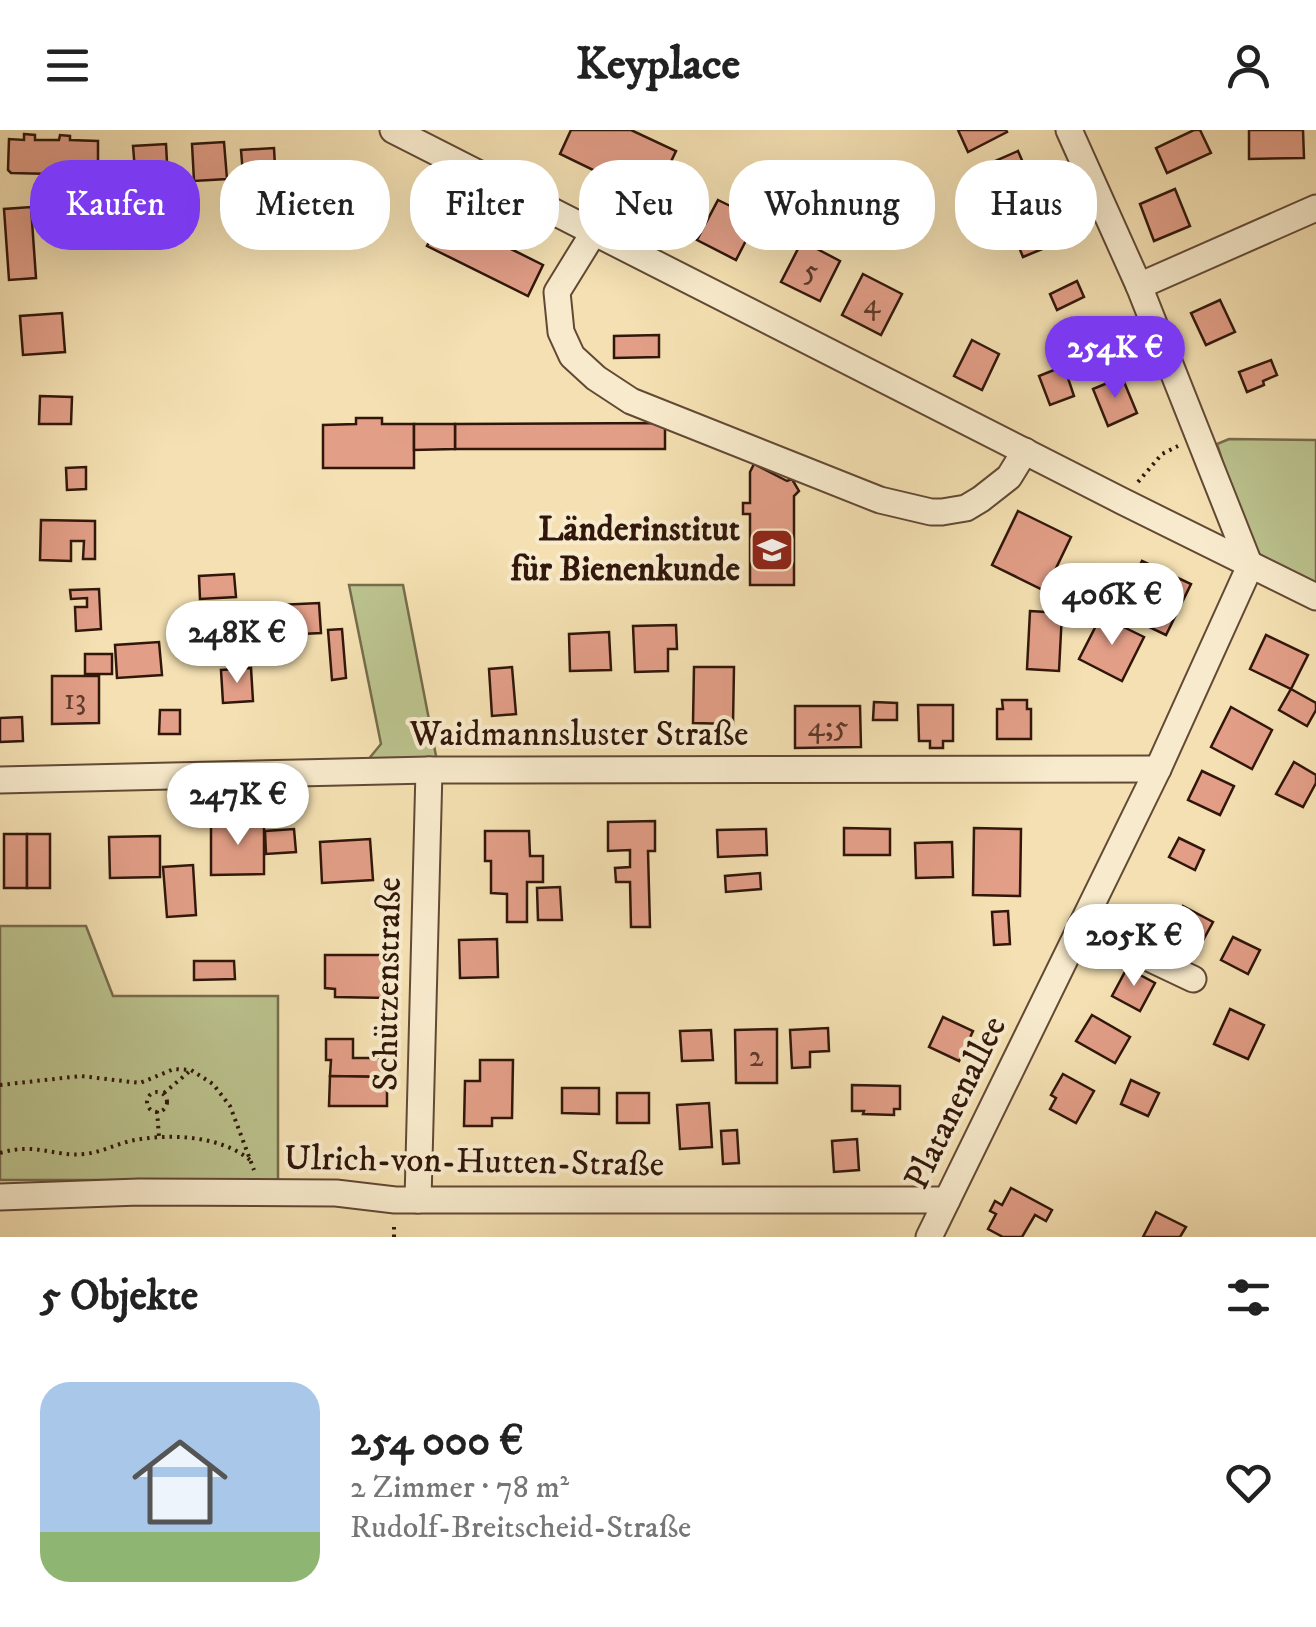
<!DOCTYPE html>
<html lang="de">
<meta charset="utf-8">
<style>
:root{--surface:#fff;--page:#f6f6f6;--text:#222;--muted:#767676;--accent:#7c3aed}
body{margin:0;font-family:"IM FELL DW Pica",serif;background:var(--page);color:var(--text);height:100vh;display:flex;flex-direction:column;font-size:38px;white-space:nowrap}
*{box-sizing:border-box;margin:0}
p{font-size:32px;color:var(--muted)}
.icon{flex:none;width:55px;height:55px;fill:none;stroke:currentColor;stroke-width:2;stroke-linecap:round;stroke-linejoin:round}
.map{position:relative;height:1107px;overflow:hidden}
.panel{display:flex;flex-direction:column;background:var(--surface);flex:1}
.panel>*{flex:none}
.top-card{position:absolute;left:30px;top:30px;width:1258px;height:90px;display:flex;gap:20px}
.price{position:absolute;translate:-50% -85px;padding:0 22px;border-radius:35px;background:#fff;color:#222;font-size:32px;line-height:65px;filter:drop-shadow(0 2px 5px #0008)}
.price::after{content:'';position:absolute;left:50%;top:60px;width:30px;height:22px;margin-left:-15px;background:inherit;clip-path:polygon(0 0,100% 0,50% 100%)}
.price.selected{background:var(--accent);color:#fff}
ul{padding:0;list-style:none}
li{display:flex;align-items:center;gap:30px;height:250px;padding:0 40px}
li span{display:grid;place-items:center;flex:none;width:280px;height:200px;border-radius:30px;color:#555}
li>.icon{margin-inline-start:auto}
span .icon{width:120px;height:120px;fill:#fffc;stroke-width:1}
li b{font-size:42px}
h2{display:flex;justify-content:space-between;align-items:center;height:120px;padding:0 40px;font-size:42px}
.pill{padding:0 35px;border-radius:40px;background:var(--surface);box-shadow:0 10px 40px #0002;font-size:35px;line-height:90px}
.pill.selected{background:var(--accent);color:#fff}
header{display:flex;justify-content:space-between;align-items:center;height:130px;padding:0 40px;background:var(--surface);font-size:45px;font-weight:700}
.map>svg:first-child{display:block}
.green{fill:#bbc28d;stroke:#766c4c;stroke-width:2.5}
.building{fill:#e29e87;stroke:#31170b;stroke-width:2.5}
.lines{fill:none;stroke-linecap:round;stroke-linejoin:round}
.minor-casing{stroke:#624935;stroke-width:29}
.path{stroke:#31170b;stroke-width:4;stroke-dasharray:2.5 5;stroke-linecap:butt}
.minor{stroke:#f8ebcd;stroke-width:25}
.labels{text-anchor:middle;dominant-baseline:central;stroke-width:8;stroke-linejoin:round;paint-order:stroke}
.number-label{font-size:30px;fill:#5d392a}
.poi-label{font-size:35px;font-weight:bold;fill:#31170b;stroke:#f8ebcd;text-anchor:end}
.street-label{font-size:35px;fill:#31170b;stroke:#f8ebcd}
</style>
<header><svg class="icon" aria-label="menu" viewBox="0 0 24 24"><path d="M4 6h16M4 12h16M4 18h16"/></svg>Keyplace<svg class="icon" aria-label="person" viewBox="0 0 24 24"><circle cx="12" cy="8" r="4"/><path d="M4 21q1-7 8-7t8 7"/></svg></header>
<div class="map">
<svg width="1316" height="1107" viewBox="0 0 1316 1107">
<rect width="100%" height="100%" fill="#f4e0b2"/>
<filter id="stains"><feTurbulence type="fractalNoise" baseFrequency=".002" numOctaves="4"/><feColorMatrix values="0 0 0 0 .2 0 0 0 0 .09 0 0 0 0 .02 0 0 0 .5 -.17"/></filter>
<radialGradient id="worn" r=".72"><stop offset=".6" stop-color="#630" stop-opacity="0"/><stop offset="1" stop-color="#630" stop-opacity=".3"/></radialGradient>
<g class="green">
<polygon points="1229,309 1316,310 1316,459 1254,431 1217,314"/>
<polygon points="349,455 403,455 437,631 367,631 381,614"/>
<polygon points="0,796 86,796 113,866 278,866 278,1050 0,1050"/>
</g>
<g class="building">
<polygon points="571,0 631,0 676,21 653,69 560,24"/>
<polygon points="958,0 1006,0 1007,2 968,22"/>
<polygon points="1194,0 1200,0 1211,23 1167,43 1156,18"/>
<polygon points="1249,0 1303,0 1304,28 1249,29"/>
<polygon points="24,4 35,5 35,10 59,10 60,5 70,6 70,10 98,11 98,42 94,45 11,43 8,40 9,9 24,10"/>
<polygon points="224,12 227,49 194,51 192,14"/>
<polygon points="166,14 168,51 136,53 133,16"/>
<polygon points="274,18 276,55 244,57 241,20"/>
<polygon points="1018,21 1033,56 993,75 977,39"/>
<polygon points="1175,59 1190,96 1154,111 1140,74"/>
<polygon points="718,70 757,89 736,130 697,110"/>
<polygon points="31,77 36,148 9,150 4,79"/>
<polygon points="443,85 543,135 528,166 427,116"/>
<polygon points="1040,86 1052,115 1023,127 1011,98"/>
<polygon points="802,111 840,131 820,171 781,152"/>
<polygon points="863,144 902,164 881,205 842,185"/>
<polygon points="1077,151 1084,167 1057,180 1050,164"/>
<polygon points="1220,170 1235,202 1206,215 1191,183"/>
<polygon points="62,183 65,222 23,225 20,186"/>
<polygon points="659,205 659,227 614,228 614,206"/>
<polygon points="972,210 999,224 982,260 954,246"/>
<polygon points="1271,230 1277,245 1263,251 1264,255 1247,262 1239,242"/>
<polygon points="1064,236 1074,266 1050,275 1039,246"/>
<polygon points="1122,247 1137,283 1108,296 1093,259"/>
<polygon points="40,266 72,267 71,294 39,294"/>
<polygon points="356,288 382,288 382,294 414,294 414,338 323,338 323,295 356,294"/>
<polygon points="665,293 665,319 455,319 455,294"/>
<polygon points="414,294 455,294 455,319 414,320"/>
<polygon points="754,334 787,351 792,349 799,361 794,366 794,455 750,455 750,384 743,384 743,373 750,373 750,342"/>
<polygon points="86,337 86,359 67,360 66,338"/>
<polygon points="1018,381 1071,407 1045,461 992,435"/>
<polygon points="41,390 95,391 95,429 83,429 84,411 71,411 71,431 40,430"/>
<polygon points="1142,431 1191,454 1166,505 1149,497 1152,491 1120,476"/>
<polygon points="234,444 236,467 200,469 199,446"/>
<polygon points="99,459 101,499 76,501 75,477 87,477 87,468 71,469 70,460"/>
<polygon points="319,473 321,503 280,505 279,475"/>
<polygon points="1030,481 1062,483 1059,541 1027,539"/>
<polygon points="1101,486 1144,507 1122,551 1079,529"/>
<polygon points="676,495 677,519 668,519 668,541 635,542 633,496"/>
<polygon points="342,499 346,548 332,550 328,500"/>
<polygon points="609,502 611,540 570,541 569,504"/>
<polygon points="1266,505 1308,525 1291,559 1250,539"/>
<polygon points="159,512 162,545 117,548 115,515"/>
<rect x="85" y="524" width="27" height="20"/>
<polygon points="512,537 516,584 492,586 489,539"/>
<polygon points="694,537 734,537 733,594 693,593"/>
<polygon points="251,538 253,571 223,573 221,540"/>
<polygon points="52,546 99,546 99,593 52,594"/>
<polygon points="1291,559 1316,573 1316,580 1307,596 1279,580"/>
<polygon points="1002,570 1027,570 1027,579 1031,579 1031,609 997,609 997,579 1003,579"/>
<polygon points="874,572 897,573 897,590 873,590"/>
<polygon points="918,575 953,575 953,611 943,611 943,618 930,618 930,611 919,611"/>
<polygon points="795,576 860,576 861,617 795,618"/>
<polygon points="1231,577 1272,600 1252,639 1211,617"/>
<polygon points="160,580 180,580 180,604 159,604"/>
<polygon points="22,587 23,611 0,612 0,588"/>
<polygon points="1294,632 1316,645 1316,653 1303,677 1276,664"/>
<polygon points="1202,641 1234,656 1220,685 1188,670"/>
<polygon points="264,690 264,744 211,745 211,691"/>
<polygon points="655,691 655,721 648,721 650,797 631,797 630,752 616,752 615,738 630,737 630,720 608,721 608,692"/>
<polygon points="844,698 890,699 890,725 844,725"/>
<polygon points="974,698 1021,699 1020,766 973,765"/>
<polygon points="294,699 296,722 266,724 265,701"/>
<polygon points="766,699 767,725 718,727 717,700"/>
<polygon points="485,701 529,701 530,726 543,726 543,752 527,752 527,792 507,792 507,764 491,763 491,731 485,731"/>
<rect x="4" y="704" width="23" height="54"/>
<rect x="27" y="704" width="23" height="54"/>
<polygon points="160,706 160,747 110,748 109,707"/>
<polygon points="1179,708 1204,720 1195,740 1169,727"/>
<polygon points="370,709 373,750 322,753 320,712"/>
<polygon points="952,712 953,747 916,748 915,713"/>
<polygon points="193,735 196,785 167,787 163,737"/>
<polygon points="760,743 761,759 726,762 725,746"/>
<polygon points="560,757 562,790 538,790 537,758"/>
<polygon points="1183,776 1213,792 1195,825 1166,809"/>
<polygon points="1008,781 1010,814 994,815 992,782"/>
<polygon points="1233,807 1260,820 1248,844 1221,830"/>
<polygon points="497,809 498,847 460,848 459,810"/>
<polygon points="325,825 389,825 389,868 335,867 335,859 325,858"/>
<polygon points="194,831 234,831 235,849 194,850"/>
<polygon points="1127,838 1155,853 1140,881 1112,866"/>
<polygon points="1230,879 1264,895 1248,929 1214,914"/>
<polygon points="1092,885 1130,907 1115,933 1076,911"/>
<polygon points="943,887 973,901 959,931 929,917"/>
<polygon points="828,898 829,921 810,922 810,937 792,938 790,900"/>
<polygon points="777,899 777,953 736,953 735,900"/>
<polygon points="711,900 713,930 682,931 680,901"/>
<polygon points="326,909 353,909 353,928 387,928 387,947 330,946 331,930 326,930"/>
<polygon points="480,930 513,930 512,988 492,988 492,996 464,996 465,951 480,951"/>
<polygon points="1063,944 1094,961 1076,993 1050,979 1056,968 1051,965"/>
<polygon points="330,946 387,947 387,976 329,976"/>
<polygon points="1131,950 1159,963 1148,986 1121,974"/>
<polygon points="852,955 900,956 900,979 894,979 894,985 863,984 864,981 852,981"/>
<polygon points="562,958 599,958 599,984 562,983"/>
<rect x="617" y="963" width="32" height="30"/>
<polygon points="709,973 712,1017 680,1019 677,975"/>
<polygon points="737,1000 739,1033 723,1034 721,1001"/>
<polygon points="857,1009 859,1040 834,1042 832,1011"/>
<polygon points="1011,1058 1052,1080 1046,1091 1035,1085 1022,1107 1003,1107 988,1099 996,1084 990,1081 995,1071 1002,1075"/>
<polygon points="1156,1082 1186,1097 1180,1107 1143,1107"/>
</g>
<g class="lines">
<defs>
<g id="minor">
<polyline points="393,0 1122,371 1316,467"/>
<polyline points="1069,0 1139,156 1250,436"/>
<polyline points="594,102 557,162 561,202 572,226 596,248 631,271 880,370 931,382 942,382 966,378 981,369 1009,347 1025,321"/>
<polyline points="1139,156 1316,78"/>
<polyline points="0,650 429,640 1158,639"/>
<polyline points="1081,796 1193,849"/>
<polyline points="0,1067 139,1062 336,1063 395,1070 947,1070"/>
<polyline points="418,1070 429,640"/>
<polyline points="929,1107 1158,639 1250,436"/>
</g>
</defs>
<use href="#minor" class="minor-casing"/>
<g class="path">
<polyline points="1138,352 1162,324 1178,316"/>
<polyline points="0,955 81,946 140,953 174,939 191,940 213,954 230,976 254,1040"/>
<circle cx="157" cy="972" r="10"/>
<polyline points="164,963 191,940"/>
<polyline points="157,981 159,1007"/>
<path d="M0 1023C36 1012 53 1027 85 1024 101 1022 115 1015 130 1011 167 1003 220 1005 250 1030"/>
<polyline points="394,1107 394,1095"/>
</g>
<use href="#minor" class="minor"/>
</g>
<defs>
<symbol id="university-square" viewBox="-11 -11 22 22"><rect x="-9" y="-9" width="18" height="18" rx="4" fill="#8f2418" stroke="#f8ebcd"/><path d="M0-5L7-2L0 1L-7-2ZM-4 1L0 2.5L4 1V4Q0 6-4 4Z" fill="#fff"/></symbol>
</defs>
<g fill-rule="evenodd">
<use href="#university-square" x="747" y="395" width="50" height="50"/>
</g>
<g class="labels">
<g class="number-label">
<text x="811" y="141">5</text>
<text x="872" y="174">4</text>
<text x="75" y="570">13</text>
<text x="828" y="597">4;5</text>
<text x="756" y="927">2</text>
</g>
<g class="poi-label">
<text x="740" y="400">Länderinstitut<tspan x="740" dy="40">für Bienenkunde</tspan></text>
</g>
<g class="street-label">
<text x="579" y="605">Waidmannsluster Straße</text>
<text transform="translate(388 854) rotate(-89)">Schützenstraße</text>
<text transform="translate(956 973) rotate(-64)">Platanenallee</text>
<text transform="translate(474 1032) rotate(1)">Ulrich-von-Hutten-Straße</text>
</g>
</g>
<rect width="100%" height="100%" filter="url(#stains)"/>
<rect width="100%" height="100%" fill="url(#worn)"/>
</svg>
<b class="price selected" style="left:1115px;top:271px">254K €</b>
<b class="price" style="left:1112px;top:518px">406K €</b>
<b class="price" style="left:237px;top:556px">248K €</b>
<b class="price" style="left:238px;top:718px">247K €</b>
<b class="price" style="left:1134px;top:859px">205K €</b>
<div class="top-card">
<a class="pill selected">Kaufen</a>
<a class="pill">Mieten</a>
<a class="pill">Filter</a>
<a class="pill">Neu</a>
<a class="pill">Wohnung</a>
<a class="pill">Haus</a>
</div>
</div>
<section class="panel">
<h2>5 Objekte<svg class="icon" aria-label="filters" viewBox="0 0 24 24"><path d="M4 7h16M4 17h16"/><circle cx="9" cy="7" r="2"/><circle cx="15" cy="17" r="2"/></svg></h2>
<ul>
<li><span style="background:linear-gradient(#a9c7e8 75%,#8fb573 0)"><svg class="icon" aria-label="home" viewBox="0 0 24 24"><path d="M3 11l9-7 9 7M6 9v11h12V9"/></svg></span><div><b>254 000 €</b><p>2 Zimmer · 78 m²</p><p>Rudolf-Breitscheid-Straße</p></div><svg class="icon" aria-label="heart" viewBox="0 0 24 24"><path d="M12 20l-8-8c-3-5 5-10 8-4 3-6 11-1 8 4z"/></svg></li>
</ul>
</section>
